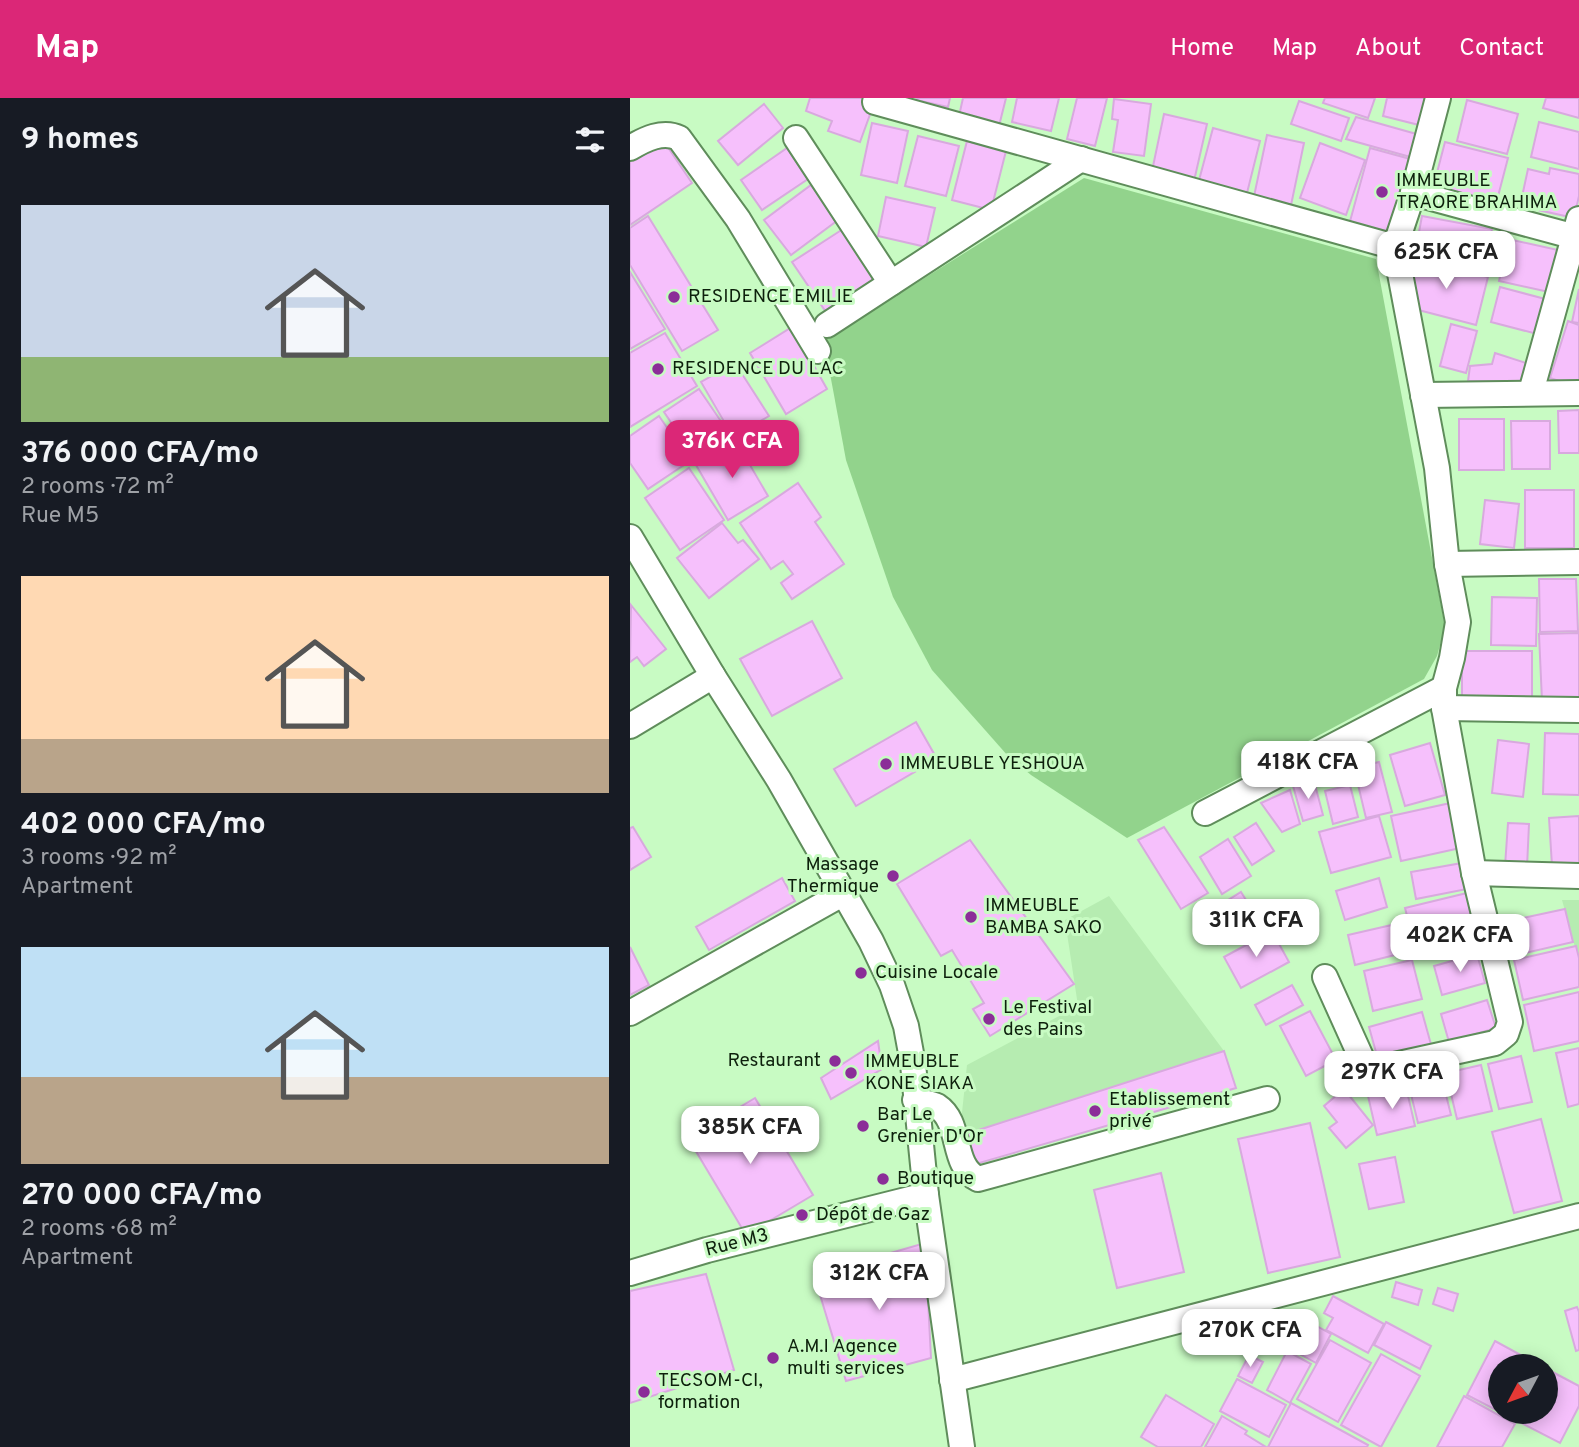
<!DOCTYPE html>
<meta charset="utf-8">
<style>
:root{--surface:#171b24;--page:#242831;--text:#f1f3f6;--muted:#9ea1a6;--accent:#db2777}
body{margin:0;font-family:Overpass,sans-serif;background:var(--page);color:var(--text);height:100vh;display:flex;flex-direction:column;font-size:26px;white-space:nowrap}
*{box-sizing:border-box;margin:0}
p{font-size:23px;color:var(--muted)}
.icon{flex:none;width:38px;height:38px;fill:none;stroke:currentColor;stroke-width:2;stroke-linecap:round;stroke-linejoin:round}
.map{position:relative;flex:1;overflow:hidden}
.panel{display:flex;flex-direction:column;background:var(--surface);width:630px}
.panel>*{flex:none}
.needle{width:46px;rotate:229deg}
.fabs{position:absolute;left:858px;top:1256px;display:grid;gap:14px}
.fabs a{display:grid;place-items:center;width:70px;height:70px;border-radius:50%;background:var(--surface);box-shadow:0 4px 18px #0003;font-size:35px}
.price{position:absolute;translate:-50% -60px;padding:0 16px;border-radius:14px;background:#fff;color:#222;font-size:23px;line-height:46px;filter:drop-shadow(0 2px 4px #0008)}
.price::after{content:'';position:absolute;left:50%;top:42px;width:21px;height:16px;margin-left:-10px;background:inherit;clip-path:polygon(0 0,100% 0,50% 100%)}
.price.on{background:var(--accent);color:#fff}
ul{padding:0;list-style:none}
li{display:grid;align-content:center;gap:14px;height:371px;padding:0 21px}
li span{display:grid;place-items:center;height:217px;border-radius:0px;color:#555}
li>.icon{margin-inline-start:auto}
span .icon{width:126px;height:126px;fill:#fffc;stroke-width:1}
li b{font-size:30px}
h2{display:flex;justify-content:space-between;align-items:center;height:84px;padding:0 21px;font-size:30px}
header{display:flex;align-items:center;gap:42px;box-sizing:border-box;height:98px;padding:0 35px;background:var(--accent);color:#fff}
header strong{font-size:33px}
nav{display:flex;gap:38px;margin-inline-start:auto;font-size:24px}
main{display:flex;flex:1;min-height:0}
.map>svg:first-child{display:block}
.built{fill:#b6ecb1}
.green{fill:#92d38c}
.building{fill:#f6c0fc;stroke:#d8a9de;stroke-width:2}
.lines{fill:none;stroke-linecap:round;stroke-linejoin:round}
.minor-casing{stroke:#5f8d5b;stroke-width:28}
.minor{stroke:#fff;stroke-width:24}
.poi-dot{fill:#8b2d98;stroke:#c8fbc3;stroke-width:2.5}
.labels{text-anchor:middle;dominant-baseline:central;stroke-width:6;stroke-linejoin:round;paint-order:stroke}
.poi-label{font-size:19px;fill:#0d200c;stroke:#c8fbc3;text-anchor:start}
.street-label{font-size:19px;fill:#0d200c;stroke:#c8fbc3}
</style>
<header>
<strong>Map</strong>
<nav><a>Home</a><a>Map</a><a>About</a><a>Contact</a></nav>
</header>
<main>
<section class="panel">
<h2>9 homes<svg class="icon" aria-label="filters" viewBox="0 0 24 24"><path d="M4 7h16M4 17h16"/><circle cx="9" cy="7" r="2"/><circle cx="15" cy="17" r="2"/></svg></h2>
<ul>
<li><span style="background:linear-gradient(#c9d6e8 70%,#8fb573 0)"><svg class="icon" aria-label="home" viewBox="0 0 24 24"><path d="M3 11l9-7 9 7M6 9v11h12V9"/></svg></span><div><b>376 000 CFA/mo</b><p>2 rooms · 72 m²</p><p>Rue M5</p></div></li>
<li><span style="background:linear-gradient(#ffd9b3 75%,#b9a48a 0)"><svg class="icon" aria-label="home" viewBox="0 0 24 24"><path d="M3 11l9-7 9 7M6 9v11h12V9"/></svg></span><div><b>402 000 CFA/mo</b><p>3 rooms · 92 m²</p><p>Apartment</p></div></li>
<li><span style="background:linear-gradient(#bfe0f5 60%,#b9a48a 0)"><svg class="icon" aria-label="home" viewBox="0 0 24 24"><path d="M3 11l9-7 9 7M6 9v11h12V9"/></svg></span><div><b>270 000 CFA/mo</b><p>2 rooms · 68 m²</p><p>Apartment</p></div></li>
</ul>
</section>
<div class="map">
<svg width="949" height="1349" viewBox="0 0 949 1349">
<rect width="100%" height="100%" fill="#c8fbc3"/>
<g class="built">
<polygon points="479,798 594,953 606,990 339,1068 331,1024 337,967 448,908 435,822"/>
<polygon points="932,802 949,802 949,865 941,834"/>
</g>
<polygon class="green" points="454,80 746,161 815,529 807,558 794,581 497,740 401,677 378,658 302,572 263,499 216,362 194,243"/>
<g class="building">
<polygon points="180,0 246,0 230,44 198,33 202,23 176,13"/>
<polygon points="287,0 320,0 318,9 286,2"/>
<polygon points="333,0 376,0 369,28 329,18"/>
<polygon points="387,0 429,0 421,33 382,24"/>
<polygon points="447,0 477,0 465,48 437,41"/>
<polygon points="695,0 745,0 738,20 693,5"/>
<polygon points="757,0 805,0 793,28 753,18"/>
<polygon points="916,0 949,0 949,20 913,10"/>
<polygon points="484,1 521,6 514,58 483,54 488,22 482,21"/>
<polygon points="837,2 888,16 877,56 827,43"/>
<polygon points="669,3 719,20 711,43 661,26"/>
<polygon points="134,6 153,30 108,67 88,43"/>
<polygon points="534,16 577,26 564,83 522,73"/>
<polygon points="726,19 790,37 784,60 716,41"/>
<polygon points="909,24 949,34 949,71 901,59"/>
<polygon points="242,25 278,33 267,85 231,77"/>
<polygon points="583,30 630,43 616,99 568,86"/>
<polygon points="637,37 674,45 660,112 623,103"/>
<polygon points="288,38 329,48 316,98 275,88"/>
<polygon points="33,42 62,85 0,127 0,54"/>
<polygon points="337,43 376,53 361,112 322,102"/>
<polygon points="815,44 878,60 866,106 803,90"/>
<polygon points="690,45 735,62 716,117 670,100"/>
<polygon points="157,50 178,81 132,112 111,82"/>
<polygon points="740,50 784,62 763,139 719,127"/>
<polygon points="920,70 949,76 949,98 944,120 890,108 898,71 919,76"/>
<polygon points="181,87 208,122 161,157 134,122"/>
<polygon points="256,99 305,110 296,149 248,138"/>
<polygon points="18,118 88,232 52,253 0,167 0,130"/>
<polygon points="792,118 862,131 855,167 785,155"/>
<polygon points="213,131 248,183 198,217 162,164"/>
<polygon points="878,141 928,152 919,194 869,183"/>
<polygon points="785,160 858,179 846,227 773,208"/>
<polygon points="0,174 35,231 0,251"/>
<polygon points="870,189 919,202 911,237 861,224"/>
<polygon points="949,191 949,225 942,224"/>
<polygon points="938,223 949,227 949,289 920,280"/>
<polygon points="821,226 847,233 836,275 810,268"/>
<polygon points="162,229 197,291 156,316 120,255"/>
<polygon points="35,235 67,288 0,329 0,255"/>
<polygon points="865,255 902,267 898,283 838,283 840,268 862,266"/>
<polygon points="105,265 139,318 103,339 71,284"/>
<polygon points="69,291 101,338 66,361 34,314"/>
<polygon points="949,312 949,355 929,355 928,313"/>
<polygon points="29,318 60,363 18,391 0,365 0,338"/>
<rect x="829" y="321" width="45" height="51"/>
<polygon points="881,323 920,323 920,371 882,371"/>
<polygon points="106,343 138,398 98,422 66,367"/>
<polygon points="59,370 94,422 50,452 15,400"/>
<polygon points="168,385 191,419 185,424 214,466 162,501 151,485 163,476 153,463 141,471 110,425"/>
<rect x="895" y="392" width="49" height="58"/>
<polygon points="855,402 889,406 884,450 850,446"/>
<polygon points="92,425 108,445 113,442 129,461 79,500 47,460"/>
<polygon points="909,481 946,481 948,533 910,534"/>
<polygon points="862,499 907,500 906,548 861,547"/>
<polygon points="1,507 36,551 14,568 7,559 0,564"/>
<polygon points="182,523 212,580 142,618 110,561"/>
<polygon points="949,535 949,602 912,603 909,536"/>
<rect x="832" y="553" width="70" height="50"/>
<polygon points="286,624 307,661 226,708 204,671"/>
<polygon points="915,635 949,636 949,697 913,696"/>
<polygon points="868,642 899,646 893,699 862,695"/>
<polygon points="800,645 815,697 775,708 760,657"/>
<polygon points="749,664 762,714 736,720 724,670"/>
<polygon points="684,683 693,717 673,723 663,688"/>
<polygon points="720,687 728,719 703,726 695,693"/>
<polygon points="660,692 670,726 652,734 631,705"/>
<polygon points="825,704 835,749 771,763 761,718"/>
<polygon points="749,718 761,759 701,775 689,734"/>
<polygon points="949,718 949,766 922,768 919,720"/>
<polygon points="626,725 644,753 622,767 604,739"/>
<polygon points="878,725 899,726 897,769 875,768"/>
<polygon points="3,729 21,759 0,772 0,730"/>
<polygon points="534,729 578,795 551,811 508,742"/>
<polygon points="598,741 621,778 592,796 570,759"/>
<polygon points="340,742 444,886 360,938 343,911 354,905 322,852 311,858 267,786"/>
<polygon points="832,765 837,791 786,801 781,774"/>
<polygon points="152,780 165,803 79,852 66,829"/>
<polygon points="749,780 757,809 715,822 706,793"/>
<polygon points="611,794 628,821 588,846 571,819"/>
<polygon points="841,794 853,842 787,857 775,810"/>
<polygon points="935,811 943,844 878,859 870,825"/>
<polygon points="766,826 773,855 725,867 718,837"/>
<polygon points="642,833 659,864 611,890 594,859"/>
<polygon points="946,848 949,860 949,889 893,902 884,862"/>
<polygon points="0,849 19,887 0,897"/>
<polygon points="847,856 855,885 812,897 804,868"/>
<polygon points="782,862 792,901 743,913 734,873"/>
<polygon points="662,887 673,907 636,927 625,907"/>
<polygon points="949,894 949,943 904,953 894,907"/>
<polygon points="857,902 866,930 819,944 811,916"/>
<polygon points="680,913 706,962 676,978 650,928"/>
<polygon points="792,914 802,950 749,965 739,929"/>
<polygon points="248,943 252,971 201,1001 191,980"/>
<polygon points="949,950 949,1006 938,1009 926,955"/>
<polygon points="594,953 606,990 339,1068 333,1037"/>
<polygon points="891,958 902,1004 869,1011 858,966"/>
<polygon points="851,967 862,1013 827,1021 816,975"/>
<polygon points="812,981 821,1017 788,1025 779,988"/>
<polygon points="776,989 785,1028 747,1037 738,998"/>
<polygon points="714,991 743,1027 716,1050 699,1030 707,1024 694,1008"/>
<polygon points="125,1000 183,1097 116,1137 58,1040"/>
<polygon points="911,1021 932,1103 884,1115 862,1034"/>
<polygon points="680,1025 710,1159 638,1175 608,1041"/>
<polygon points="765,1059 774,1104 739,1111 729,1066"/>
<polygon points="531,1075 554,1174 487,1190 464,1092"/>
<polygon points="295,1145 301,1260 216,1283 184,1177"/>
<polygon points="76,1176 104,1272 0,1305 0,1193"/>
<polygon points="766,1184 792,1192 788,1207 762,1199"/>
<polygon points="808,1190 828,1196 823,1213 803,1206"/>
<polygon points="703,1198 754,1226 738,1255 696,1232 703,1220 694,1215"/>
<polygon points="947,1209 949,1214 949,1252 946,1253 935,1213"/>
<polygon points="756,1224 801,1248 790,1271 744,1247"/>
<polygon points="683,1226 701,1236 686,1265 668,1255"/>
<polygon points="700,1242 741,1265 708,1324 667,1301"/>
<polygon points="865,1243 913,1269 870,1269 870,1314 837,1297"/>
<polygon points="657,1253 681,1266 660,1305 637,1292"/>
<polygon points="751,1256 790,1278 751,1349 711,1327"/>
<polygon points="619,1257 633,1264 622,1285 608,1278"/>
<polygon points="915,1270 949,1288 949,1308 930,1345 870,1314 915,1314"/>
<polygon points="607,1281 656,1307 639,1339 590,1313"/>
<polygon points="536,1297 584,1326 571,1349 528,1349 511,1339"/>
<polygon points="834,1298 885,1326 872,1349 807,1349"/>
<polygon points="661,1305 738,1347 737,1349 638,1349"/>
<polygon points="592,1318 617,1333 615,1336 636,1349 575,1349"/>
</g>
<g class="lines">
<defs>
<g id="minor">
<polyline points="245,4 765,149"/>
<polyline points="166,40 261,185"/>
<path d="M0 50C15 41 33 32 49 40L108 121 188 253"/>
<polyline points="783,95 949,140"/>
<polyline points="197,227 451,61"/>
<polyline points="901,294 949,121"/>
<polyline points="793,297 949,295"/>
<polyline points="0,439 83,578 149,682 241,843 262,887 276,928 283,966 296,1097 332,1349"/>
<polyline points="817,466 949,464"/>
<polyline points="814,610 949,612"/>
<polyline points="0,628 83,578"/>
<polyline points="575,715 814,590"/>
<polyline points="844,775 949,778"/>
<polyline points="695,879 736,970 746,971 865,945 876,936 880,924 844,775 814,610 814,590 822,560 828,524 817,466 807,370 765,149 783,95 808,0"/>
<polyline points="0,915 214,795"/>
<path d="M285 1002C292 1004 301 1005 307 1008 333 1025 320 1067 348 1081L637 1001"/>
<polyline points="0,1175 77,1152 296,1097"/>
<polyline points="322,1282 949,1118"/>
</g>
</defs>
<use href="#minor" class="minor-casing"/>
<use href="#minor" class="minor"/>
</g>
<g class="poi-dot">
<circle cx="752" cy="94" r="7"/>
<circle cx="44" cy="199" r="7"/>
<circle cx="28" cy="271" r="7"/>
<circle cx="256" cy="666" r="7"/>
<circle cx="263" cy="778" r="7"/>
<circle cx="341" cy="819" r="7"/>
<circle cx="231" cy="875" r="7"/>
<circle cx="359" cy="921" r="7"/>
<circle cx="205" cy="963" r="7"/>
<circle cx="221" cy="975" r="7"/>
<circle cx="465" cy="1013" r="7"/>
<circle cx="233" cy="1028" r="7"/>
<circle cx="253" cy="1081" r="7"/>
<circle cx="172" cy="1117" r="7"/>
<circle cx="143" cy="1260" r="7"/>
<circle cx="14" cy="1294" r="7"/>
</g>
<g class="labels">
<g class="poi-label">
<text x="766" y="83">IMMEUBLE<tspan x="766" dy="22">TRAORE BRAHIMA</tspan></text>
<text x="58" y="199">RESIDENCE EMILIE</text>
<text x="42" y="271">RESIDENCE DU LAC</text>
<text x="270" y="666">IMMEUBLE YESHOUA</text>
<text x="249" y="767" text-anchor="end">Massage<tspan x="249" dy="22">Thermique</tspan></text>
<text x="355" y="808">IMMEUBLE<tspan x="355" dy="22">BAMBA SAKO</tspan></text>
<text x="245" y="875">Cuisine Locale</text>
<text x="373" y="910">Le Festival<tspan x="373" dy="22">des Pains</tspan></text>
<text x="191" y="963" text-anchor="end">Restaurant</text>
<text x="235" y="964">IMMEUBLE<tspan x="235" dy="22">KONE SIAKA</tspan></text>
<text x="479" y="1002">Etablissement<tspan x="479" dy="22">privé</tspan></text>
<text x="247" y="1017">Bar Le<tspan x="247" dy="22">Grenier D'Or</tspan></text>
<text x="267" y="1081">Boutique</text>
<text x="186" y="1117">Dépôt de Gaz</text>
<text x="157" y="1249">A.M.I Agence<tspan x="157" dy="22">multi services</tspan></text>
<text x="28" y="1283">TECSOM-CI,<tspan x="28" dy="22">formation</tspan></text>
</g>
<g class="street-label">
<text transform="translate(107 1145) rotate(-14)">Rue M3</text>
</g>
</g>
</svg>
<div class="fabs">
<a><svg class="needle" viewBox="-14 -14 28 28"><path d="M0-13l5 13h-10z" fill="#e53935"/><path d="M0 13l5-13h-10z" fill="#9ea1a6"/></svg></a>
</div>
<b class="price" style="left:816px;top:193px">625K CFA</b>
<b class="price on" style="left:102px;top:382px">376K CFA</b>
<b class="price" style="left:678px;top:703px">418K CFA</b>
<b class="price" style="left:626px;top:861px">311K CFA</b>
<b class="price" style="left:830px;top:876px">402K CFA</b>
<b class="price" style="left:762px;top:1013px">297K CFA</b>
<b class="price" style="left:120px;top:1068px">385K CFA</b>
<b class="price" style="left:249px;top:1214px">312K CFA</b>
<b class="price" style="left:620px;top:1271px">270K CFA</b>
</div>
</main>
